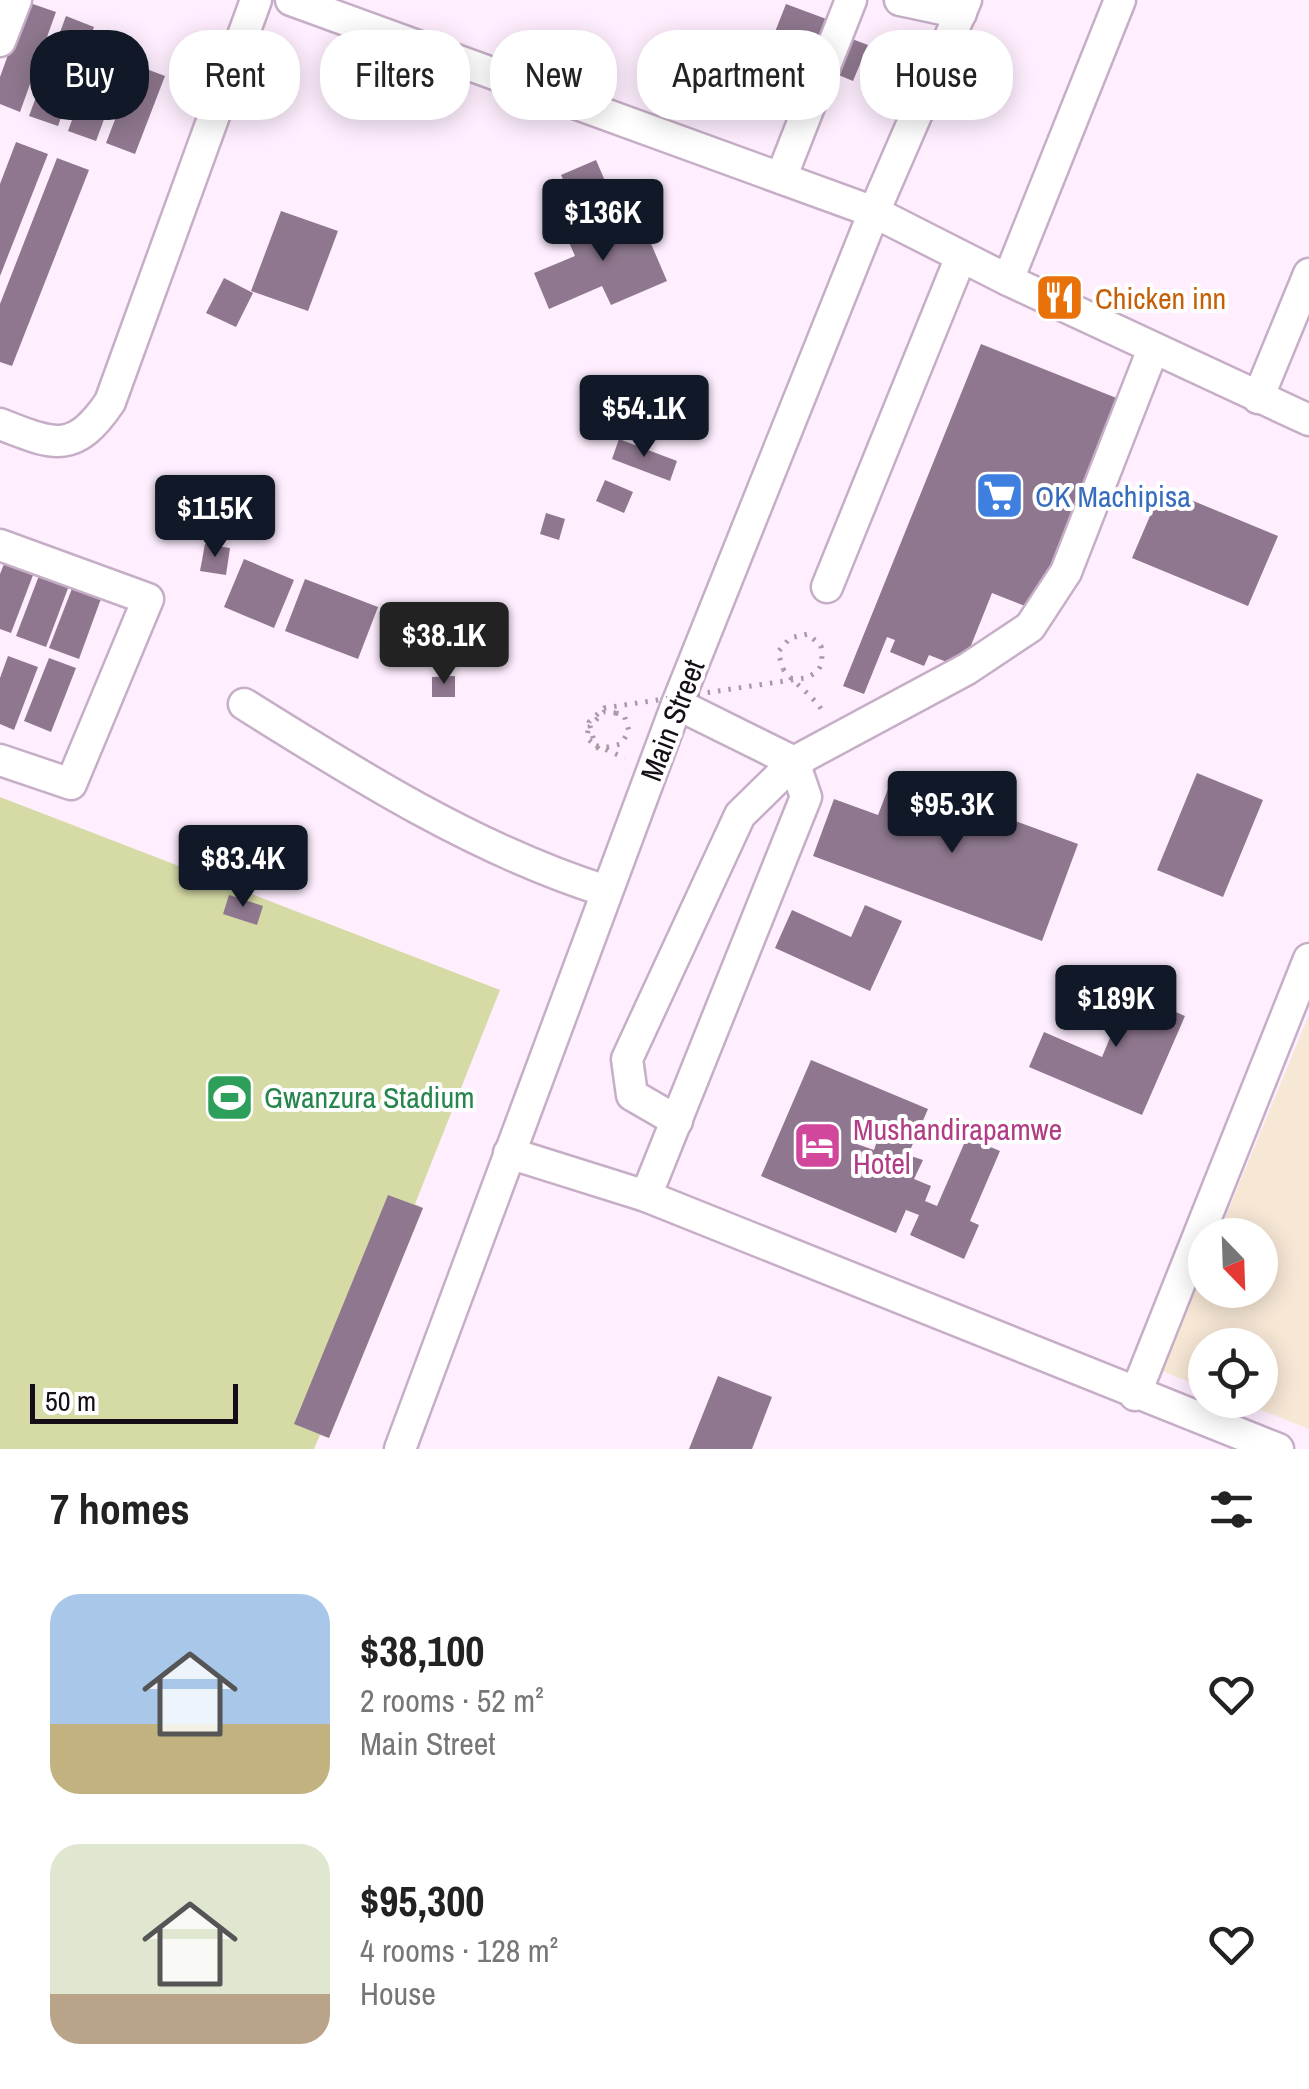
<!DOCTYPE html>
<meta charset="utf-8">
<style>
:root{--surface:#fff;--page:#f2f2f2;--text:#222;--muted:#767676;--accent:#111827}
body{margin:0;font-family:"Archivo Narrow",sans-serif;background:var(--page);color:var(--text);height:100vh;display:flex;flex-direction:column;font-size:38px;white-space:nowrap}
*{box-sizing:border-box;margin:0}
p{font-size:32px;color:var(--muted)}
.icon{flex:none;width:55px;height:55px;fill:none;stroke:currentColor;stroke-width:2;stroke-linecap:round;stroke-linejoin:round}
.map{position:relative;height:1449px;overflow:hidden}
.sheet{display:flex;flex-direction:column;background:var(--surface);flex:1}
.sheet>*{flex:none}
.hud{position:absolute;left:30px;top:30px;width:1250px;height:90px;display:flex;gap:20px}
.needle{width:65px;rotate:157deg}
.tools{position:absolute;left:1188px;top:1218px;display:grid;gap:20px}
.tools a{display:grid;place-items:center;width:90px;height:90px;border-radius:50%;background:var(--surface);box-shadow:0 5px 25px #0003;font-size:50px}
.scale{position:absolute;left:30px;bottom:25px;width:208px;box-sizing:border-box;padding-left:10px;border:5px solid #160e16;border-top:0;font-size:28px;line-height:35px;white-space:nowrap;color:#160e16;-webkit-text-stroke:8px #fff;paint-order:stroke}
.price{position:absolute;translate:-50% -85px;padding:0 22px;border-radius:10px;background:var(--accent);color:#fff;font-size:32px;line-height:65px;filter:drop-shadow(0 2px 5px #0008)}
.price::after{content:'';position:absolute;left:50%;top:60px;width:30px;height:22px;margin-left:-15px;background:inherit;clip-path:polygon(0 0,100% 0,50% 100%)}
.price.on{background:#222;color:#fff}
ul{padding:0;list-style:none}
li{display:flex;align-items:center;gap:30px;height:250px;padding:0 50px}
li span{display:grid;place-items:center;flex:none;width:280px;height:200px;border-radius:30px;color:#555}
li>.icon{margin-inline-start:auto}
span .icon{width:120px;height:120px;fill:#fffc;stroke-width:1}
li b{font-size:42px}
h2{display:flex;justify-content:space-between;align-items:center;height:120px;padding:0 50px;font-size:42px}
.pill{padding:0 35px;border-radius:40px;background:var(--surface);box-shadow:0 5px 25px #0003;font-size:35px;line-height:90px}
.pill.on{background:var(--accent);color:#fff}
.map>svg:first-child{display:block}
.education{fill:#f7e7d5}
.green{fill:#d6dba6}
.building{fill:#8f788f;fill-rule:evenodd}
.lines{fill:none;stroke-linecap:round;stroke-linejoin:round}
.minor-casing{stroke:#c6aec6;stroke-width:35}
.path{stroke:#a79aa7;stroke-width:5;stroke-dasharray:2.5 8;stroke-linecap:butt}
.minor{stroke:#fff;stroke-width:30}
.path-bridge{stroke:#a79aa7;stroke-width:5;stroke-dasharray:2.5 8;stroke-linecap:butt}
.labels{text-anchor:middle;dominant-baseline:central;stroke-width:8;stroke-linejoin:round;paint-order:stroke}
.food-label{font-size:30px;fill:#c56008;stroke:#fff;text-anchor:start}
.shop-label{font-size:30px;fill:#366cbe;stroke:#fff;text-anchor:start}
.street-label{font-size:30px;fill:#160e16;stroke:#fff}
.leisure-label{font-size:30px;fill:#27864d;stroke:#fff;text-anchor:start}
.hotel-label{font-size:30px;fill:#b23c85;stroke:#fff;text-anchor:start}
</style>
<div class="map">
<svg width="1309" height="1449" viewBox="0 0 1309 1449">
<rect width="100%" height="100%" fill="#feeefe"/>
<polygon class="education" points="1309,1015 1309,1429 1236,1400 1260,1400 1260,1345 1205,1345 1205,1388 1162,1371 1205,1266 1205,1290 1260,1290 1260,1235 1218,1235"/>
<polygon class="green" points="0,797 500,990 415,1204 423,1208 329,1438 320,1435 314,1449 0,1449"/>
<g class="building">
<polygon points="27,2 56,12 20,112 0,104 0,77"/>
<polygon points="786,4 829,20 812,63 769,47"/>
<polygon points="66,16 94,27 58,126 29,116"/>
<polygon points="104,31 133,41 96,141 68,131"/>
<polygon points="844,36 868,45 853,81 829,71"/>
<polygon points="136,65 165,76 135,154 106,143"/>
<polygon points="16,142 48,154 0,276 0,184"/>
<polygon points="57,158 89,170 12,366 0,362 0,304"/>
<polygon points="596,160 612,197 578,212 561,175"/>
<polygon points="281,211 338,231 308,311 251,291"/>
<polygon points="593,213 602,234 640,218 667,281 611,305 602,286 549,309 534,273 575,256 562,226"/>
<polygon points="224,278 253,293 236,327 206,313"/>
<polygon points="981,344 1119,399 1035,610 992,593 962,668 929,655 924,666 890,652 895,640 887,637 864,694 843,686"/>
<polygon points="619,439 677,461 670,481 612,459"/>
<polygon points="605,480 633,492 624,513 596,501"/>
<polygon points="1162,488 1278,536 1248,606 1132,558"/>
<polygon points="546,513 565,519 559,540 540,534"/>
<polygon points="205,544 230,548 226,575 200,571"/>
<polygon points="6,559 35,570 11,633 0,629 0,574"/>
<polygon points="244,559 294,580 274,628 224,607"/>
<polygon points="40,573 70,583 46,647 16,636"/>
<polygon points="305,579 378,607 358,659 285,631"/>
<polygon points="73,586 102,596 79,659 49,648"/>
<polygon points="8,656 38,667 14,730 0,724 0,678"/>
<polygon points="49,658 76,668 51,732 24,721"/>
<polygon points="455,676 455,697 432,697 432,677"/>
<polygon points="1197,773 1263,800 1223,897 1157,870"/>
<polygon points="893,776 1078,844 1042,941 813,856 834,799 878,815"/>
<polygon points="229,895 263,906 257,925 223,914"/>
<polygon points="865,905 902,921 870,991 775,948 792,910 851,937"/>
<polygon points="1103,981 1185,1016 1142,1115 1029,1067 1044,1032 1102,1057 1112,1033 1085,1021"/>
<path d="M811 1060 928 1109 908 1155 923 1160 914 1179 931 1186 925 1201 937 1206 967 1137 1000 1151 970 1221 979 1225 964 1259 910 1235 919 1215 906 1210 896 1233 761 1176ZM859 1121 881 1129 874 1150 851 1142Z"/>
<polygon points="388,1195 423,1208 329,1438 294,1424"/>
<polygon points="718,1376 772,1397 752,1449 689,1449"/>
</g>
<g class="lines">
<defs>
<g id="minor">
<polyline points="291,0 874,212 1008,280"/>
<polyline points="900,0 961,13"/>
<polyline points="1120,0 1008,280 1309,420"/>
<polyline points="0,41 16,0"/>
<polyline points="781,178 851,0"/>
<polyline points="1258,398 1309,274"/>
<path d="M0 424C54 445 74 455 110 402L256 0"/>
<polyline points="0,545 148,599 71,784 0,760"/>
<polyline points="827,587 960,259"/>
<path d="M244 704C357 775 478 851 606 891"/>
<polyline points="677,1121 632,1095 627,1059 740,815 794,762 967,669 1030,627 1066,572 1153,349"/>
<polyline points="509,1153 646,1196 1278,1449"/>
<polyline points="646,1196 806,797 794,762 677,704"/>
<polyline points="1135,1395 1309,959"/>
<polyline points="400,1449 677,704 874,212 966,0"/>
</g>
</defs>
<use href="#minor" class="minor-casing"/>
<g class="path">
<path d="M783 669C796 686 815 696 824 714"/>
<polyline points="616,713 604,712 590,726 595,745 625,758"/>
</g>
<use href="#minor" class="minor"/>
<path class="path-bridge" d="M616 713 624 715 629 731 621 744 599 749 587 738 589 722 604 708 805 678C823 671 823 663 821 646L808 634 790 638 778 652 783 669"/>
</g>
<defs>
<symbol id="restaurant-square" viewBox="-11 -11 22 22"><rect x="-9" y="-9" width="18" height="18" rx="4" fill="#e8710a" stroke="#fff"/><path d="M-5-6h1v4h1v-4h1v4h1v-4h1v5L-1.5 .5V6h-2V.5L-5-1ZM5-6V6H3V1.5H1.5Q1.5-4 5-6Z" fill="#fff"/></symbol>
<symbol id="supermarket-square" viewBox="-11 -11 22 22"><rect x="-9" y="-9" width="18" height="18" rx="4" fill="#3f7fe0" stroke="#fff"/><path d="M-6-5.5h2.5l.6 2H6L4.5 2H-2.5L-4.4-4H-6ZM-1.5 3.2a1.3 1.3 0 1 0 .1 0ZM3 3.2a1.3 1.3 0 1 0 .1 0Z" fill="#fff"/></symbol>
<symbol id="stadium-square" viewBox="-11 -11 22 22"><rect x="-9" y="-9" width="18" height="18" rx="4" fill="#2e9e5b" stroke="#fff"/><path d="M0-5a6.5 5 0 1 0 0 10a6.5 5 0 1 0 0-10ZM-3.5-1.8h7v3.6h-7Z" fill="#fff"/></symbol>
<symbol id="hotel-square" viewBox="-11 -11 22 22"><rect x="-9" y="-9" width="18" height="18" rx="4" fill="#d1479c" stroke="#fff"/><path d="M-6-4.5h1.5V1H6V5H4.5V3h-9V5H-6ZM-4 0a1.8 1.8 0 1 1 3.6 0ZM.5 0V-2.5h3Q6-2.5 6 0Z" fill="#fff"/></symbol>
</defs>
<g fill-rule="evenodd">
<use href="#restaurant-square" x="1032" y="270" width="55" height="55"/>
<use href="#supermarket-square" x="972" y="468" width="55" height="55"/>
<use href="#stadium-square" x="202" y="1070" width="55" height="55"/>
<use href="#hotel-square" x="790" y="1118" width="55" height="55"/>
</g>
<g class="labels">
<g class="food-label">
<text x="1095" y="298">Chicken inn</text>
</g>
<g class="shop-label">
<text x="1035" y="496">OK Machipisa</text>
</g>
<g class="street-label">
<text transform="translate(672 720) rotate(-69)">Main Street</text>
</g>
<g class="leisure-label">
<text x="264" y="1097">Gwanzura Stadium</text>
</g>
<g class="hotel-label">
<text x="853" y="1129">Mushandirapamwe<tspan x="853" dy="34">Hotel</tspan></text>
</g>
</g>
</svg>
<div class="tools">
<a><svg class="needle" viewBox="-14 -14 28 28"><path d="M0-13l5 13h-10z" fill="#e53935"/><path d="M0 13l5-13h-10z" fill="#767676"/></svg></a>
<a><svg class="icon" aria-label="locate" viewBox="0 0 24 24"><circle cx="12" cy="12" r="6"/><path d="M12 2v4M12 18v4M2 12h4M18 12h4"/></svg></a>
</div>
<div class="scale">50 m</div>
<b class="price" style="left:603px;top:264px">$136K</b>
<b class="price" style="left:644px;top:460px">$54.1K</b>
<b class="price" style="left:215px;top:560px">$115K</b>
<b class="price on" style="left:444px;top:687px">$38.1K</b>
<b class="price" style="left:952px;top:856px">$95.3K</b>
<b class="price" style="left:243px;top:910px">$83.4K</b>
<b class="price" style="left:1116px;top:1050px">$189K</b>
<div class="hud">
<a class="pill on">Buy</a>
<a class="pill">Rent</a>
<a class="pill">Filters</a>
<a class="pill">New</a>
<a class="pill">Apartment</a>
<a class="pill">House</a>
</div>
</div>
<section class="sheet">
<h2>7 homes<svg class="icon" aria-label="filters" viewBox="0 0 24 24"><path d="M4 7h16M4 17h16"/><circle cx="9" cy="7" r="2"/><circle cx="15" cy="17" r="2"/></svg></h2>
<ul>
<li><span style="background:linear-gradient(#a9c7e8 65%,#c2b280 0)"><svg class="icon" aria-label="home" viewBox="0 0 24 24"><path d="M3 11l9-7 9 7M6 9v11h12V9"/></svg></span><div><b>$38,100</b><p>2 rooms · 52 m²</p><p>Main Street</p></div><svg class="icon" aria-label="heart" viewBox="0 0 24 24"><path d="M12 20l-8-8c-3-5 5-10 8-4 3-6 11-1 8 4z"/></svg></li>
<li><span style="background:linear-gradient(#dfe7d0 75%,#b9a48a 0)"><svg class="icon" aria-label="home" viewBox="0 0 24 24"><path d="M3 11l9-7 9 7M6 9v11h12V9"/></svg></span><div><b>$95,300</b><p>4 rooms · 128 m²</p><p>House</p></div><svg class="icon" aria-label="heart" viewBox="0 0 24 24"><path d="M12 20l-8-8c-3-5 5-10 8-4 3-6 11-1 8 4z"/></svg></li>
</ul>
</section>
